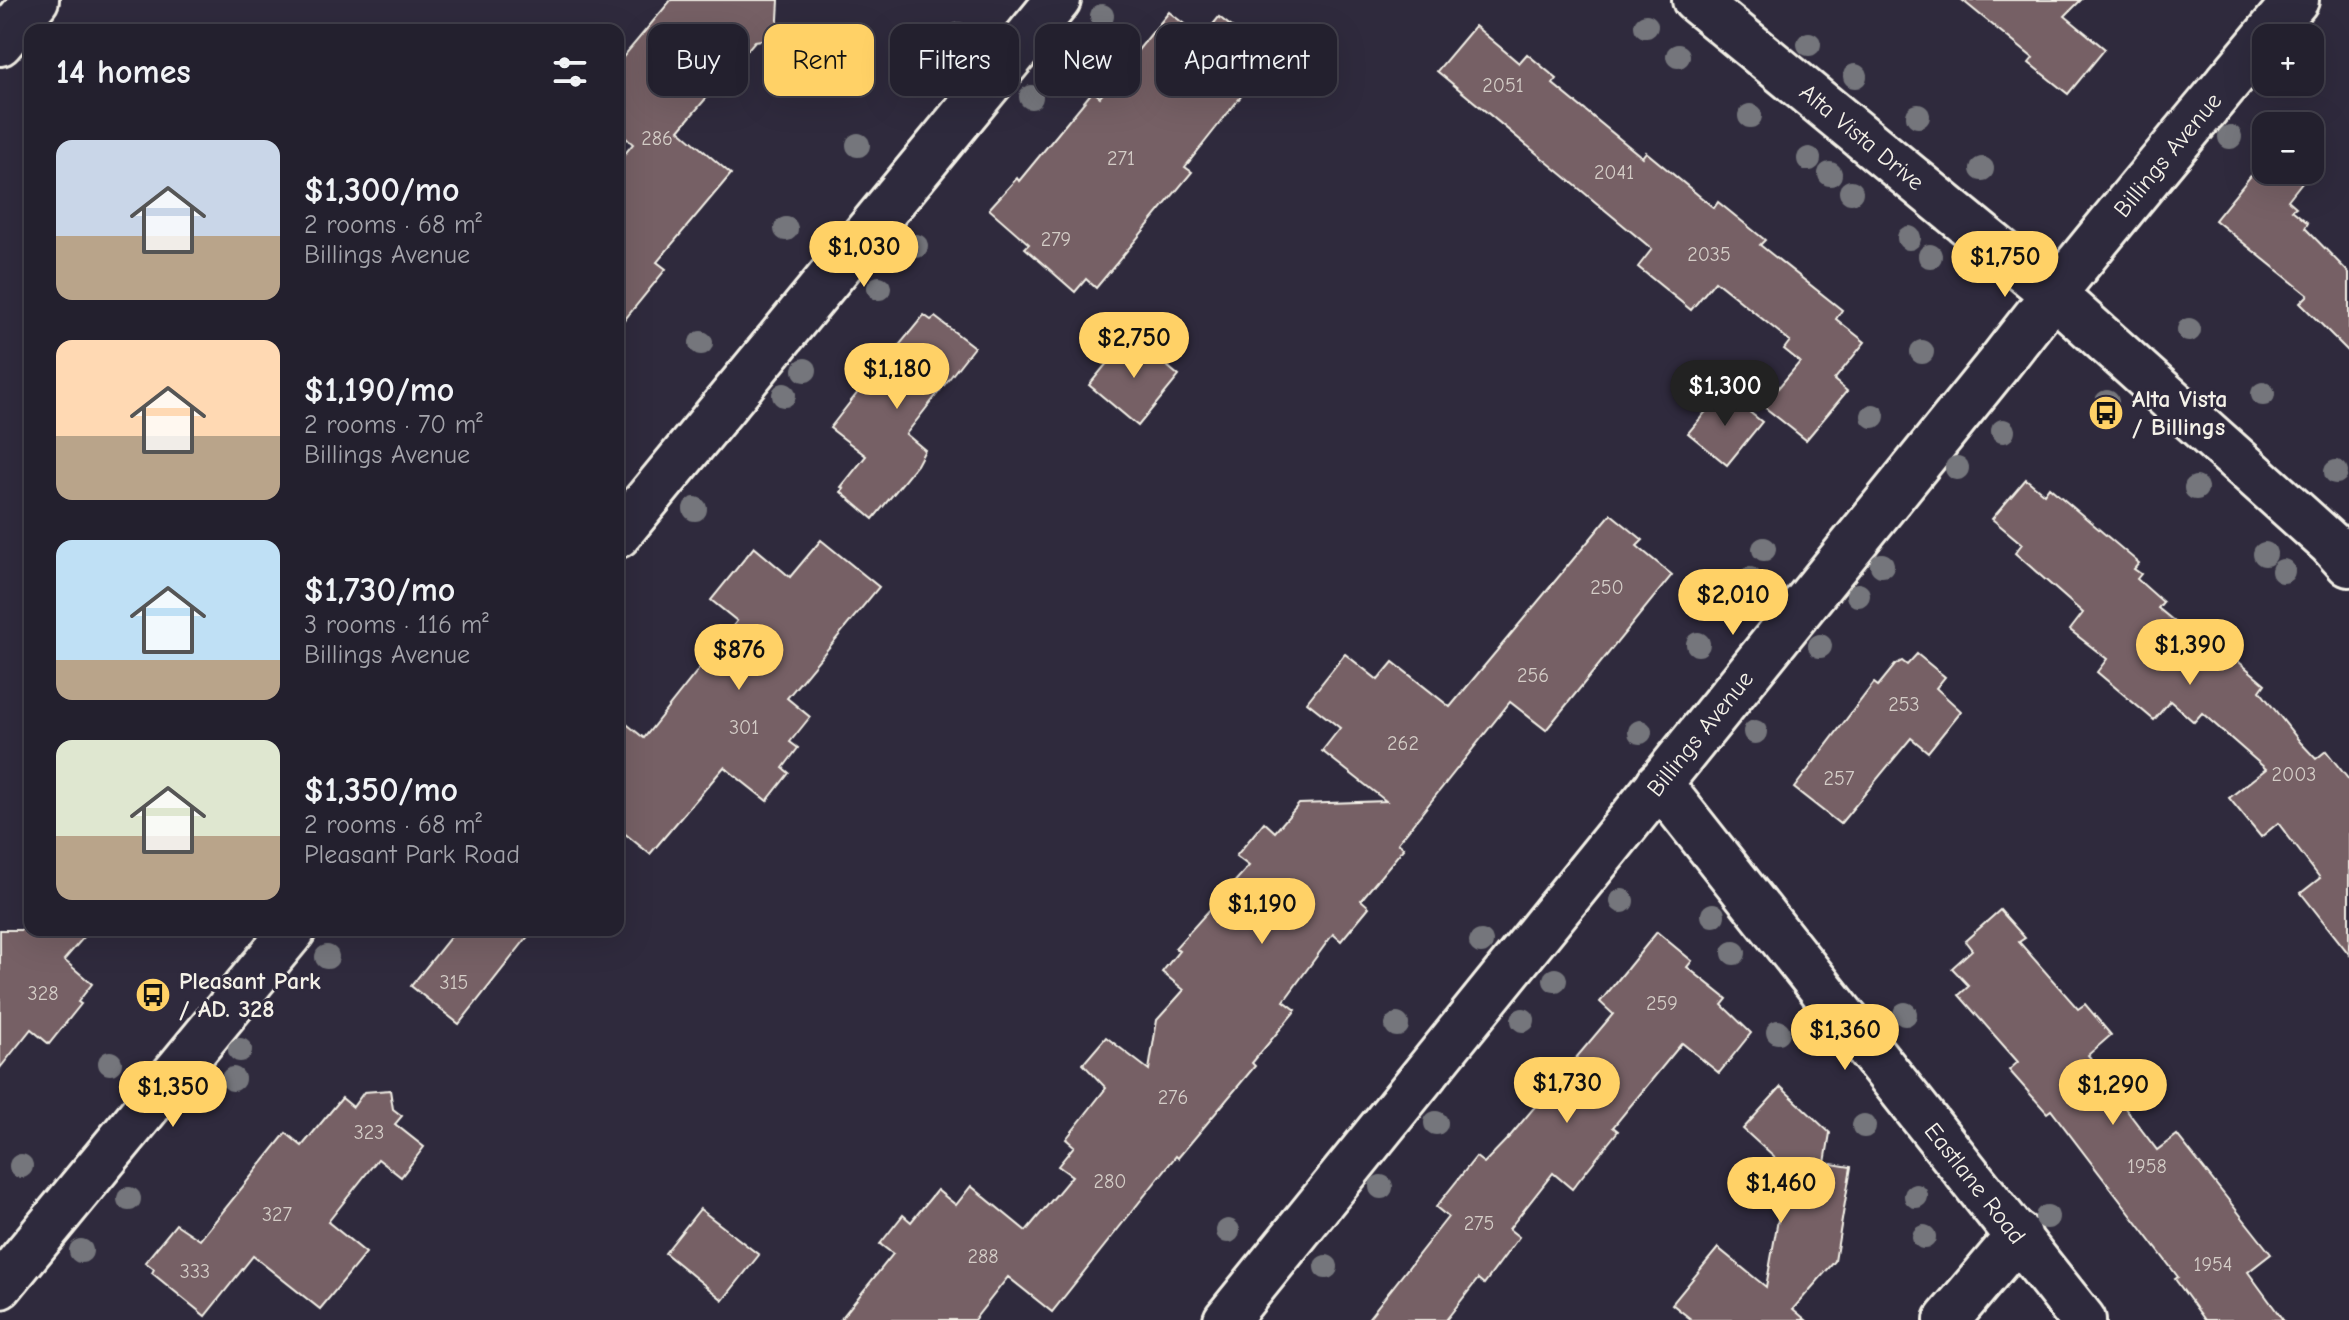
<!DOCTYPE html>
<meta charset="utf-8">
<style>
:root{--surface:#23202e;--page:#2b2836;--text:#f1f3f6;--muted:#a3a3aa;--line:#403e4a;--accent:#ffd166}
body{margin:0;font-family:"Comic Neue",sans-serif;background:var(--page);color:var(--text);height:100vh;display:flex;flex-direction:column;font-size:30px;white-space:nowrap}
*{box-sizing:border-box;margin:0}
p{font-size:26px;color:var(--muted)}
.icon{flex:none;width:44px;height:44px;fill:none;stroke:currentColor;stroke-width:2;stroke-linecap:round;stroke-linejoin:round}
.map{position:relative;flex:1;overflow:hidden}
.side{position:absolute;left:24px;top:24px;width:600px;height:912px;display:flex;flex-direction:column;background:var(--surface);border-radius:16px;box-shadow:0 8px 32px #0002,0 0 0 2px var(--line)}
.side>*{flex:none}
.guide{position:absolute;left:648px;top:24px;width:760px;height:72px;display:flex;gap:16px}
.tools{position:absolute;left:2252px;top:24px;display:grid;gap:16px}
.tools a{display:grid;place-items:center;width:72px;height:72px;border-radius:16px;background:var(--surface);box-shadow:0 8px 32px #0002,0 0 0 2px var(--line);font-size:40px}
.price{position:absolute;translate:-50% -68px;padding:0 18px;border-radius:28px;background:var(--accent);color:#111;font-size:26px;line-height:52px;filter:drop-shadow(0 2px 4px #0008)}
.price::after{content:'';position:absolute;left:50%;top:48px;width:24px;height:18px;margin-left:-12px;background:inherit;clip-path:polygon(0 0,100% 0,50% 100%)}
.price.selected{background:#222;color:#fff}
ul{padding:0;list-style:none}
li{display:flex;align-items:center;gap:24px;height:200px;padding:0 32px}
li span{display:grid;place-items:center;flex:none;width:224px;height:160px;border-radius:16px;color:#555}
li>.icon{margin-inline-start:auto}
span .icon{width:96px;height:96px;fill:#fffc;stroke-width:1}
li b{font-size:34px}
h2{display:flex;justify-content:space-between;align-items:center;height:96px;padding:0 32px;font-size:34px}
.tag{padding:0 28px;border-radius:16px;background:var(--surface);box-shadow:0 8px 32px #0002,0 0 0 2px var(--line);font-size:28px;line-height:72px}
.tag.selected{background:var(--accent);color:#111}
.map>svg:first-child{display:block}
.building{fill:#766065;stroke:#f4f1e8;stroke-width:2}
.lines{fill:none;stroke-linecap:round;stroke-linejoin:round}
.minor-casing{stroke:#f4f1e8;stroke-width:50}
.minor{stroke:#2f2a3d;stroke-width:44}
.tree{fill:#74767b}
.labels{text-anchor:middle;dominant-baseline:central;stroke-width:6;stroke-linejoin:round;paint-order:stroke}
.number-label{font-size:20px;fill:#d4cdc7}
.street-label{font-size:24px;fill:#f4f1e8;stroke:#2f2a3d}
.poi-label{font-size:24px;font-weight:bold;fill:#f4f1e8;stroke:#2f2a3d;text-anchor:start}
</style>
<div class="map">
<svg width="2349" height="1320" viewBox="0 0 2349 1320">
<rect width="100%" height="100%" fill="#2f2a3d"/>
<filter id="ink" filterUnits="userSpaceOnUse"><feTurbulence type="fractalNoise" baseFrequency=".0125" numOctaves="2"/><feDisplacementMap in="SourceGraphic" scale="16" xChannelSelector="R" yChannelSelector="G"/><feConvolveMatrix kernelMatrix="1 2 1 2 8 2 1 2 1" color-interpolation-filters="sRGB"/></filter>
<g filter="url(#ink)">
<g class="building">
<polygon points="671,0 779,0 777,38 755,41 679,130 731,174 657,262 666,269 618,328 618,162 633,144 618,131 618,63"/>
<polygon points="1962,0 2081,0 2065,16 2105,49 2068,94 2029,63 2033,58"/>
<polygon points="1169,12 1202,38 1219,17 1264,52 1246,74 1254,80 1185,167 1192,172 1096,288 1086,279 1075,292 1025,248 1029,244 989,209 1017,178 1019,181 1093,91 1100,97"/>
<polygon points="1475,26 1519,63 1527,54 1557,79 1553,84 1642,157 1646,152 1714,208 1718,202 1765,240 1760,245 1842,310 1836,319 1865,342 1834,380 1847,391 1806,440 1763,406 1800,362 1784,349 1790,341 1715,281 1691,310 1638,267 1652,249 1437,71"/>
<polygon points="2310,149 2321,158 2288,200 2296,207 2292,210 2308,223 2305,228 2349,273 2349,352 2300,303 2308,295 2215,220 2266,157 2266,170 2310,170"/>
<polygon points="924,315 931,320 935,317 974,347 906,434 925,450 917,465 873,519 841,492 844,489 841,487 866,456 830,428 894,346 897,348"/>
<polygon points="1130,335 1179,376 1138,426 1089,385"/>
<polygon points="1723,391 1762,422 1727,465 1688,433"/>
<polygon points="2026,479 2044,494 2049,487 2139,563 2134,569 2141,574 2137,579 2163,602 2158,608 2218,657 2221,653 2231,660 2233,657 2265,684 2260,691 2301,743 2316,759 2326,751 2349,780 2349,954 2301,893 2320,878 2278,823 2261,837 2229,798 2266,769 2202,713 2194,722 2170,701 2154,720 2097,672 2107,659 2070,630 2083,613 2015,553 2022,544 1992,519"/>
<polygon points="1611,514 1643,540 1637,546 1672,575 1546,730 1510,702 1398,843 1404,848 1361,900 1369,907 1341,941 1333,934 1284,1001 1296,1010 1252,1063 1255,1066 1178,1158 1176,1156 1052,1312 1008,1277 974,1320 840,1320 893,1254 880,1244 903,1215 911,1222 937,1190 956,1205 971,1186 1026,1231 1072,1176 1058,1166 1074,1146 1066,1139 1106,1088 1083,1064 1106,1037 1149,1070 1157,1020 1184,990 1162,972 1179,951 1175,948 1249,866 1236,856 1264,822 1275,832 1299,804 1386,801 1322,751 1340,728 1307,702 1345,654 1378,680 1393,662 1450,707"/>
<polygon points="821,540 879,587 787,698 810,717 790,742 798,748 783,768 789,773 767,801 724,767 650,854 618,828 618,717 644,738 737,621 711,600 754,547 790,577"/>
<polygon points="1917,654 1945,677 1936,688 1961,711 1928,752 1911,738 1840,824 1794,788 1874,683 1878,686 1895,665 1902,661 1907,665"/>
<polygon points="2000,910 2025,938 2019,942 2078,1009 2085,1004 2111,1035 2088,1055 2116,1088 2112,1091 2157,1150 2177,1135 2271,1254 2248,1272 2283,1320 2205,1320 2175,1279 2178,1277 2051,1110 2047,1113 2009,1070 2018,1062 1959,995 1969,986 1952,968 1972,950 1965,941"/>
<polygon points="0,930 90,930 64,960 92,984 78,1002 81,1004 49,1044 31,1029 0,1068"/>
<polygon points="456,930 533,930 459,1024 411,986"/>
<polygon points="1657,932 1692,961 1687,967 1727,999 1722,1005 1751,1033 1719,1073 1682,1043 1613,1127 1618,1131 1572,1189 1553,1173 1509,1229 1519,1237 1484,1284 1478,1279 1446,1320 1367,1320 1448,1217 1436,1207 1476,1157 1484,1163 1511,1135 1613,1014 1600,1002"/>
<polygon points="1781,1087 1830,1133 1825,1163 1851,1167 1835,1261 1793,1309 1806,1320 1692,1320 1672,1304 1718,1248 1766,1287 1787,1169 1743,1129"/>
<polygon points="390,1090 393,1109 402,1116 395,1124 424,1147 401,1177 378,1159 328,1222 366,1253 320,1309 253,1256 205,1316 152,1273 154,1269 145,1262 176,1224 200,1240 286,1133 302,1146 342,1098 353,1107 364,1092"/>
<polygon points="700,1209 759,1255 723,1300 665,1253"/>
</g>
<g class="lines">
<defs>
<g id="minor">
<path id="s1" d="M1695 0 2052 293 2331 544 2349 564"/>
<polyline points="0,43 36,0"/>
<polyline points="618,535 1058,0"/>
<path id="s2" d="M1659 783 2083 1320"/>
<polyline points="0,1286 293,930"/>
<path id="s3" d="M1226 1320 2001 361C2096 238 2197 120 2296 0"/>
<polyline points="1947,1320 2019,1235"/>
</g>
</defs>
<use href="#minor" class="minor-casing"/>
<use href="#minor" class="minor"/>
</g>
<g class="tree">
<circle cx="1102" cy="16" r="12"/>
<circle cx="1646" cy="26" r="12"/>
<circle cx="959" cy="34" r="12"/>
<circle cx="1809" cy="44" r="12"/>
<circle cx="935" cy="51" r="12"/>
<circle cx="1678" cy="56" r="12"/>
<circle cx="1855" cy="76" r="12"/>
<circle cx="1031" cy="97" r="12"/>
<circle cx="1750" cy="116" r="12"/>
<circle cx="1918" cy="116" r="12"/>
<circle cx="2230" cy="137" r="12"/>
<circle cx="858" cy="145" r="12"/>
<circle cx="1809" cy="159" r="12"/>
<circle cx="1982" cy="169" r="12"/>
<circle cx="1830" cy="174" r="12"/>
<circle cx="1851" cy="192" r="12"/>
<circle cx="786" cy="229" r="12"/>
<circle cx="1909" cy="238" r="12"/>
<circle cx="916" cy="246" r="12"/>
<circle cx="1930" cy="256" r="12"/>
<circle cx="879" cy="288" r="12"/>
<circle cx="2189" cy="330" r="12"/>
<circle cx="701" cy="343" r="12"/>
<circle cx="1922" cy="352" r="12"/>
<circle cx="805" cy="370" r="12"/>
<circle cx="2263" cy="394" r="12"/>
<circle cx="784" cy="395" r="12"/>
<circle cx="2107" cy="402" r="12"/>
<circle cx="1873" cy="416" r="12"/>
<circle cx="2003" cy="431" r="12"/>
<circle cx="1957" cy="468" r="12"/>
<circle cx="2336" cy="472" r="12"/>
<circle cx="2196" cy="488" r="12"/>
<circle cx="695" cy="509" r="12"/>
<circle cx="1764" cy="549" r="12"/>
<circle cx="2265" cy="554" r="12"/>
<circle cx="1882" cy="565" r="12"/>
<circle cx="2283" cy="571" r="12"/>
<circle cx="1750" cy="579" r="12"/>
<circle cx="1858" cy="595" r="12"/>
<circle cx="1698" cy="644" r="12"/>
<circle cx="1820" cy="646" r="12"/>
<circle cx="1640" cy="732" r="12"/>
<circle cx="1755" cy="732" r="12"/>
<circle cx="1622" cy="901" r="12"/>
<circle cx="1713" cy="915" r="12"/>
<circle cx="1481" cy="942" r="12"/>
<circle cx="1734" cy="953" r="12"/>
<circle cx="327" cy="957" r="12"/>
<circle cx="1555" cy="980" r="12"/>
<circle cx="1905" cy="1014" r="12"/>
<circle cx="1523" cy="1020" r="12"/>
<circle cx="1397" cy="1025" r="12"/>
<circle cx="1778" cy="1032" r="12"/>
<circle cx="240" cy="1050" r="12"/>
<circle cx="110" cy="1063" r="12"/>
<circle cx="233" cy="1079" r="12"/>
<circle cx="1436" cy="1123" r="12"/>
<circle cx="1864" cy="1126" r="12"/>
<circle cx="21" cy="1166" r="12"/>
<circle cx="1381" cy="1187" r="12"/>
<circle cx="1916" cy="1196" r="12"/>
<circle cx="129" cy="1199" r="12"/>
<circle cx="2047" cy="1217" r="12"/>
<circle cx="1228" cy="1231" r="12"/>
<circle cx="1924" cy="1237" r="12"/>
<circle cx="81" cy="1251" r="12"/>
<circle cx="1326" cy="1267" r="12"/>
</g>
</g>
<defs>
<symbol id="bus-disc" viewBox="-11 -11 22 22"><circle r="9.5" fill="#ffd166" stroke="#2f2a3d"/><path d="M-5-6H5V4H4V6H2V4H-2V6H-4V4H-5ZM-3.5-4V0h7V-4ZM-3.5 1.2v1.5H-2V1.2ZM2 1.2v1.5H3.5V1.2Z" fill="#111"/></symbol>
</defs>
<g fill-rule="evenodd">
<use href="#bus-disc" x="2086" y="393" width="40" height="40"/>
<use href="#bus-disc" x="133" y="975" width="40" height="40"/>
</g>
<g class="labels">
<g class="number-label">
<text x="1503" y="85">2051</text>
<text x="657" y="138">286</text>
<text x="1121" y="158">271</text>
<text x="1614" y="172">2041</text>
<text x="1056" y="239">279</text>
<text x="1709" y="254">2035</text>
<text x="1607" y="587">250</text>
<text x="1533" y="675">256</text>
<text x="1904" y="704">253</text>
<text x="744" y="727">301</text>
<text x="1403" y="743">262</text>
<text x="2294" y="774">2003</text>
<text x="1839" y="778">257</text>
<text x="454" y="982">315</text>
<text x="43" y="993">328</text>
<text x="1662" y="1003">259</text>
<text x="1173" y="1097">276</text>
<text x="369" y="1132">323</text>
<text x="2147" y="1166">1958</text>
<text x="1110" y="1181">280</text>
<text x="277" y="1214">327</text>
<text x="1479" y="1223">275</text>
<text x="983" y="1256">288</text>
<text x="2213" y="1264">1954</text>
<text x="195" y="1271">333</text>
</g>
<g class="street-label">
<text stroke="none"><textPath href="#s1" startOffset="216">Alta Vista Drive</textPath></text>
<text stroke="none"><textPath href="#s3" startOffset="1498">Billings Avenue</textPath></text>
<text stroke="none"><textPath href="#s3" startOffset="754">Billings Avenue</textPath></text>
<text stroke="none"><textPath href="#s2" startOffset="510">Eastlane Road</textPath></text>
</g>
<g class="poi-label">
<text x="2132" y="399">Alta Vista<tspan x="2132" dy="28">/ Billings</tspan></text>
<text x="179" y="981">Pleasant Park<tspan x="179" dy="28">/ AD. 328</tspan></text>
</g>
</g>
</svg>
<div class="tools">
<a>+</a>
<a>−</a>
</div>
<b class="price" style="left:864px;top:289px">$1,030</b>
<b class="price" style="left:2005px;top:299px">$1,750</b>
<b class="price" style="left:1134px;top:380px">$2,750</b>
<b class="price" style="left:897px;top:411px">$1,180</b>
<b class="price selected" style="left:1725px;top:428px">$1,300</b>
<b class="price" style="left:1733px;top:637px">$2,010</b>
<b class="price" style="left:2190px;top:687px">$1,390</b>
<b class="price" style="left:739px;top:692px">$876</b>
<b class="price" style="left:1262px;top:946px">$1,190</b>
<b class="price" style="left:1845px;top:1072px">$1,360</b>
<b class="price" style="left:1567px;top:1125px">$1,730</b>
<b class="price" style="left:2113px;top:1127px">$1,290</b>
<b class="price" style="left:173px;top:1129px">$1,350</b>
<b class="price" style="left:1781px;top:1225px">$1,460</b>
<div class="guide">
<a class="tag">Buy</a>
<a class="tag selected">Rent</a>
<a class="tag">Filters</a>
<a class="tag">New</a>
<a class="tag">Apartment</a>
</div>
<section class="side">
<h2>14 homes<svg class="icon" aria-label="filters" viewBox="0 0 24 24"><path d="M4 7h16M4 17h16"/><circle cx="9" cy="7" r="2"/><circle cx="15" cy="17" r="2"/></svg></h2>
<ul>
<li><span style="background:linear-gradient(#c9d6e8 60%,#b9a48a 0)"><svg class="icon" aria-label="home" viewBox="0 0 24 24"><path d="M3 11l9-7 9 7M6 9v11h12V9"/></svg></span><div><b>$1,300/mo</b><p>2 rooms · 68 m²</p><p>Billings Avenue</p></div></li>
<li><span style="background:linear-gradient(#ffd9b3 60%,#b9a48a 0)"><svg class="icon" aria-label="home" viewBox="0 0 24 24"><path d="M3 11l9-7 9 7M6 9v11h12V9"/></svg></span><div><b>$1,190/mo</b><p>2 rooms · 70 m²</p><p>Billings Avenue</p></div></li>
<li><span style="background:linear-gradient(#bfe0f5 75%,#b9a48a 0)"><svg class="icon" aria-label="home" viewBox="0 0 24 24"><path d="M3 11l9-7 9 7M6 9v11h12V9"/></svg></span><div><b>$1,730/mo</b><p>3 rooms · 116 m²</p><p>Billings Avenue</p></div></li>
<li><span style="background:linear-gradient(#dfe7d0 60%,#b9a48a 0)"><svg class="icon" aria-label="home" viewBox="0 0 24 24"><path d="M3 11l9-7 9 7M6 9v11h12V9"/></svg></span><div><b>$1,350/mo</b><p>2 rooms · 68 m²</p><p>Pleasant Park Road</p></div></li>
</ul>
</section>
</div>
